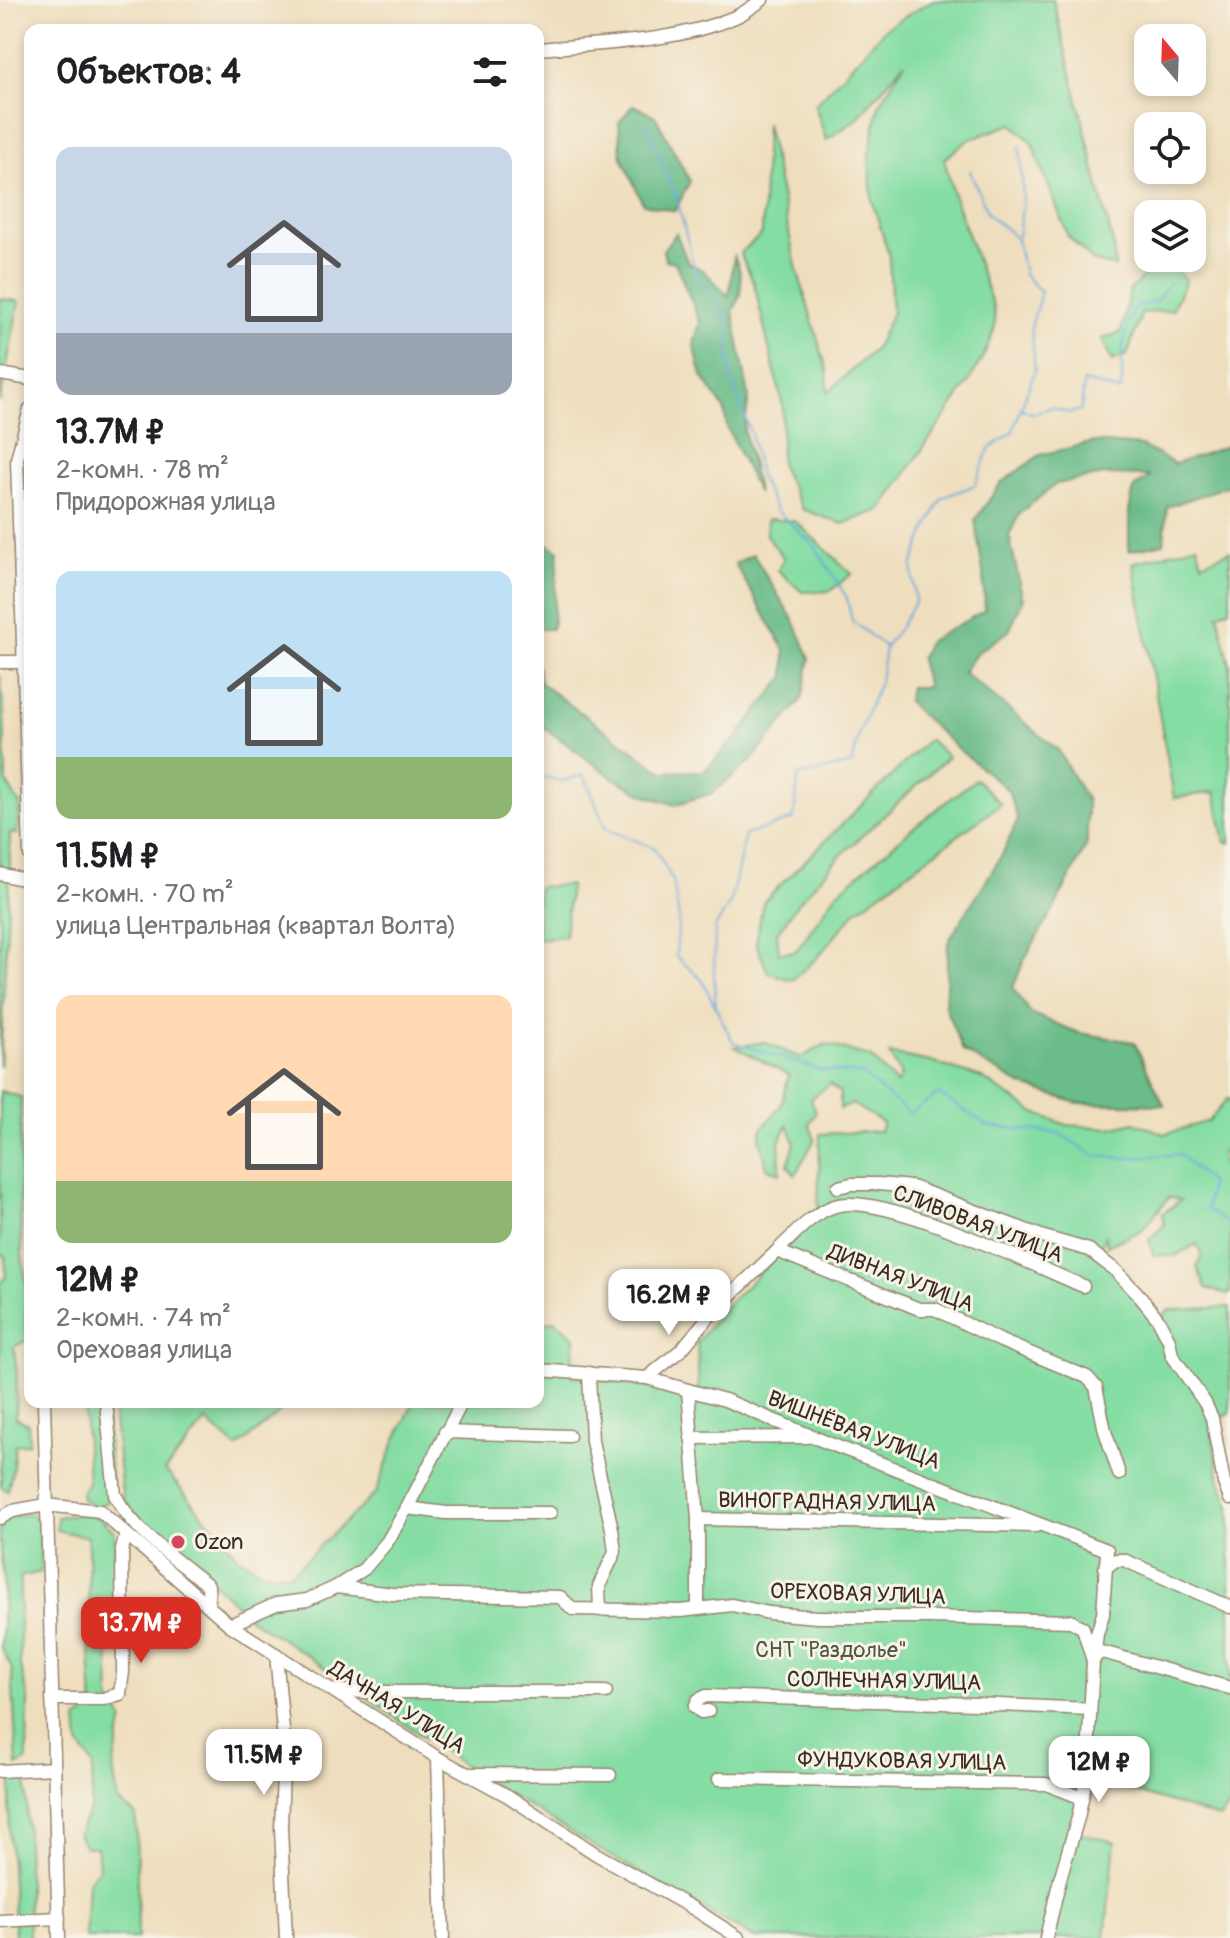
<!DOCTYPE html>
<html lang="ru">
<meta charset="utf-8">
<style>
:root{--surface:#fff;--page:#f2f2f2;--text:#202124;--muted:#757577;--accent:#d93025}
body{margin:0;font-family:Pangolin,sans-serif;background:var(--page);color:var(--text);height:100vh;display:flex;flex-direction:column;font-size:30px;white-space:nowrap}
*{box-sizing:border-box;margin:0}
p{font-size:26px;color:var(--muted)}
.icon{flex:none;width:44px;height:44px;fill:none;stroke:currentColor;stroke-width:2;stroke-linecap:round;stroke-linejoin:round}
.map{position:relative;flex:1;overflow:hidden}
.details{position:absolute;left:24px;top:24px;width:520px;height:1384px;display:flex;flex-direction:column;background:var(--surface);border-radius:16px;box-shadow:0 4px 12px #0003}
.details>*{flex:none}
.needle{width:52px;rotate:341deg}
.tools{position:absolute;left:1134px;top:24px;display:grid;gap:16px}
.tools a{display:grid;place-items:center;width:72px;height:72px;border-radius:16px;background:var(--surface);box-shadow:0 4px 12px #0003;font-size:40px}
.price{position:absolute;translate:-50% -68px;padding:0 18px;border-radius:16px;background:#fff;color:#222;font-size:26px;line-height:52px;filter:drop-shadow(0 2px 4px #0008)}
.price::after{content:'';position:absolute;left:50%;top:48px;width:24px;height:18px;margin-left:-12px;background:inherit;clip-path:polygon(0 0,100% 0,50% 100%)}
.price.active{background:var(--accent);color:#fff}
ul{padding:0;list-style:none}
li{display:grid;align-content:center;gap:16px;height:424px;padding:0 32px}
li span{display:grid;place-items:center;height:248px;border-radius:16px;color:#555}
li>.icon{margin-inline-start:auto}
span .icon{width:144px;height:144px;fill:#fffc;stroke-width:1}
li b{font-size:34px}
h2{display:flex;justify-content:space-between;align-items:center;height:96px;padding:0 32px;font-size:34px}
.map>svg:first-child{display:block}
.green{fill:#84dda3;stroke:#608460;stroke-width:2}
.forest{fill:#6bbc89;stroke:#537354;stroke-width:2}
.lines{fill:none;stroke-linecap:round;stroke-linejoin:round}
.stream{stroke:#65a7d9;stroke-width:2}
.minor-casing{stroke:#95846e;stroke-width:15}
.minor{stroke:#fff;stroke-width:12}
.poi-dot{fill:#d1495b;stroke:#f7f3e8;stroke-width:3}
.labels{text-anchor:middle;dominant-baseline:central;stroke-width:6;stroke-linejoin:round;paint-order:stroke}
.street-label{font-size:22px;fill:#3b2a1e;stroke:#f7f3e8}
.poi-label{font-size:22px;fill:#3b2a1e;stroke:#f7f3e8;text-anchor:start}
.park-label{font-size:22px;fill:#4d573f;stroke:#f7f3e8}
</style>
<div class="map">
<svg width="1230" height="1938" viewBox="0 0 1230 1938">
<rect width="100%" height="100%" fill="#f7f3e8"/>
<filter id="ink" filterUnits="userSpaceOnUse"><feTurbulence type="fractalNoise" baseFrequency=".0125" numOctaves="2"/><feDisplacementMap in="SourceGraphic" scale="16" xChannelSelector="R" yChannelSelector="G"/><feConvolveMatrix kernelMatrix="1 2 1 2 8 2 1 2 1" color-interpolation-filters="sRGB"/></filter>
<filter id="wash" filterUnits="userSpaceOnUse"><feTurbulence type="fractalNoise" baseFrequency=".006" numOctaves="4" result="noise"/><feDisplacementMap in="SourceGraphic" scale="32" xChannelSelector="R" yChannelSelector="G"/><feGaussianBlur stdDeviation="1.8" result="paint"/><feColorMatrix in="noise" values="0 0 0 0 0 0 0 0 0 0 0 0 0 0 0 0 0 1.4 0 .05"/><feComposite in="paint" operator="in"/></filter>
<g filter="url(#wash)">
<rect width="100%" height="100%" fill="#efdebd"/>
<g class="green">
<polygon points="933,0 1053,0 1113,244 1115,267 1094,262 1068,236 1031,141 1012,124 970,139 944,159 956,202 994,309 995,327 985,353 968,383 881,510 842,524 802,509 780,464 783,407 754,283 740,253 762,234 766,123 796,266 827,370 828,392 876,348 892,313 889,256 872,200 869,155 879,105 905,62 856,120 826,140 815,105 886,28"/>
<polygon points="1163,258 1186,280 1172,310 1142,313 1127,355 1112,361 1102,339 1121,332 1130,290"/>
<polygon points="0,299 19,301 0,402"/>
<polygon points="767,519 795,521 852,574 830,591 802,592 778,570 784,558 766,535"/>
<polygon points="1197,545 1202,563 1230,551 1230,609 1218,614 1230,665 1230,843 1225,843 1215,792 1174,798 1133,563"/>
<polygon points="0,675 4,714 6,781 20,805 17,834 10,833 10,872 0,1067"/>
<polygon points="929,739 948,757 841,855 798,903 777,933 779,953 796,951 836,894 915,826 976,779 1001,804 856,911 817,958 792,980 768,973 756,943 763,902"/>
<polygon points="570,885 565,936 538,939 538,887"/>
<polygon points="764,1042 800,1058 826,1044 870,1057 897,1084 901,1075 889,1054 931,1062 982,1078 1035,1113 1067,1125 1110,1128 1134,1122 1165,1134 1209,1121 1228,1098 1230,1100 1230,1175 1225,1149 1221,1156 1230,1190 1230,1293 1226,1294 1206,1288 1197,1267 1202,1257 1197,1244 1175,1256 1153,1255 1149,1240 1165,1224 1162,1214 1181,1200 1169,1197 1142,1230 1107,1246 1105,1236 1098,1251 1161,1317 1169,1310 1230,1307 1230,1414 1210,1422 1220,1481 1230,1506 1230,1806 1220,1818 1091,1778 1078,1833 1115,1842 1105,1938 755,1938 610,1856 480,1777 308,1656 252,1620 211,1580 174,1554 123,1501 112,1402 288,1402 278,1414 237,1448 206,1421 165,1470 237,1556 263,1572 290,1574 376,1493 395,1441 414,1402 538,1402 538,1325 554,1320 575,1337 572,1376 699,1395 697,1342 727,1305 818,1216 820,1134 880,1131 883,1123 852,1104 840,1109 840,1093 830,1084 811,1099 816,1112 809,1124 815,1139 795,1175 788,1165 795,1143 788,1125 779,1142 780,1173 767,1168 760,1138 762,1129 781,1105 789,1075 735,1047"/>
<polygon points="0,1091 21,1097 20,1196 22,1255 27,1287 25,1326 29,1339 14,1347 17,1374 16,1418 28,1424 29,1443 15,1445 13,1467 8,1491 1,1487 0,1284 6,1277 5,1256 0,1254"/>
<polygon points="84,1402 105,1402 112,1499 96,1508 82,1499 81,1492 88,1484"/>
<polygon points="31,1514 38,1523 41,1572 20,1577 20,1666 28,1696 27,1760 17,1766 12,1669 1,1647 4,1577 0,1551 0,1530 5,1517"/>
<polygon points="84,1514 100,1518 115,1532 115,1631 108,1634 110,1699 123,1719 113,1768 118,1801 136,1815 138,1938 85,1938 88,1883 99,1868 97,1847 85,1847 78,1834 91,1806 93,1765 79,1744 77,1720 93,1709 89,1634 88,1537 56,1530 57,1517"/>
<polygon points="11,1781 26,1781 29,1938 15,1938 9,1830"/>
</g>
<g class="forest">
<polygon points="633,105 655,116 690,181 675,211 643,204 621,155 619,122"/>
<path d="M676 233 688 263 703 270 729 296 734 256C743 274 744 294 733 311L749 397 744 430 758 494 727 427 724 409 702 376 694 345 700 322 675 262 665 260 663 250Z"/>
<polygon points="1095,442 1142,446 1175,464 1230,445 1230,485 1167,507 1164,543 1129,551 1129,511 1134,488 1150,476 1103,475 1056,484 1020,513 1009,535 1023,600 1009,631 978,652 963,672 1058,750 1087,801 1087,844 1056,905 1025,958 1013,988 1030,1013 1079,1033 1134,1042 1164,1105 1077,1103 1021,1085 963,1051 945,1007 948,942 1003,853 1018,819 1008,790 957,748 907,702 910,687 927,687 920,659 929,641 985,610 983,572 975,520 1001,483 1040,455"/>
<polygon points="538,538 559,551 552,629 538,629"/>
<polygon points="753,554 794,621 810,658 802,699 750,762 712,793 675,805 643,794 613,778 538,723 538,666 540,683 663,772 704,771 736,738 785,676 785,650 735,564"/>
</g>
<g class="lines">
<g class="stream">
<polyline points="646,125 677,199 697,278 726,315 731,378 751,434 759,476 776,510 815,546 847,598 852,621 885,647 880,681 859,734 852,764 798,776 794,819 745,835 731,901 715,928 714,975 716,1008"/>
<polyline points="1018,236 1023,200 1020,146"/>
<path d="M1022 409 1034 414 1051 407 1068 413 1081 410 1084 382 1120 391C1125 373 1120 364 1123 346 1125 334 1129 321 1133 309L1157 300 1170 283"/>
<polyline points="885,647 900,627 915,601 912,566 927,528 942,498 975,485 989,449 1012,433 1035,370 1031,327 1041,292 1024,274 1017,239 988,214 970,171"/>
<polyline points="538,776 562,781 584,775 606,829 655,848 673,881 679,918 676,956 702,980 733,1042 819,1070 862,1074 909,1114 939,1094 988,1126 1059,1133 1095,1156 1126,1158 1179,1154 1210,1183 1207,1210 1230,1225"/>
</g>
</g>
</g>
<g filter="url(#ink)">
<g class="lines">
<defs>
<g id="minor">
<path d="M538 49C604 43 674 43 735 17 745 13 753 6 762 0"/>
<polyline points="0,374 30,379"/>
<polyline points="30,409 17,459 30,855"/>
<polyline points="0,662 24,662"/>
<polyline points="0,874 30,881"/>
<polyline points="838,1187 851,1184 878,1184 912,1187 1044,1237 1089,1250 1115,1270 1137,1293 1158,1319 1169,1340 1172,1355 1205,1403 1212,1418 1224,1483 1230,1499"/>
<path d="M777 1251C794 1235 812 1213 835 1206 881 1191 1035 1266 1083 1286"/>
<polyline points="538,1370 647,1378 688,1390"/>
<polyline points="589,1373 592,1441 612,1529 615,1552 599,1586 600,1610"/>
<polyline points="647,1378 682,1349 710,1315 777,1251 919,1309 935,1309 1001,1341 1087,1377 1096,1387 1105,1431 1119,1474"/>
<polyline points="44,1402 59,1938"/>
<path d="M106 1402 115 1495C134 1532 175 1559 208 1585L209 1606"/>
<polyline points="445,1432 569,1436"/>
<polyline points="691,1438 807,1437"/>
<polyline points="407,1508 446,1513 550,1513"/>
<polyline points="0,1518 13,1511 46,1505 100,1511 230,1625 438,1758 508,1796 596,1854 694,1909 739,1938"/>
<polyline points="698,1519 688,1390 725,1400 828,1443 1107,1550 1103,1614 1097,1634 1094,1658"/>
<polyline points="1105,1568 1116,1560 1124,1560 1230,1607"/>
<polyline points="336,1587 364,1569 387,1542 407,1508 462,1402"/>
<polyline points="698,1607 698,1519 1036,1526"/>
<polyline points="230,1625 276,1604 307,1600 336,1587 393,1594 560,1597 573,1609 681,1611 732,1605 769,1613 817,1617 930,1617 1071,1621 1083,1628 1093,1661 1087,1774 1078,1818 1060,1879 1046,1938"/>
<polyline points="276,1654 284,1741 281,1828 286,1938"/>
<polyline points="1093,1661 1099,1652 1106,1653 1230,1688"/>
<polyline points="337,1691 370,1692 606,1692"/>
<polyline points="52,1699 103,1699 120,1694 123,1672 122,1550 126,1534"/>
<polyline points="708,1711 701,1712 695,1707 698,1700 706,1696 977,1704 1090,1709"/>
<polyline points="438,1758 443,1938"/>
<polyline points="0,1771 54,1768"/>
<polyline points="470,1774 610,1775"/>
<polyline points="719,1779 1046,1784 1082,1798"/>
<polyline points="0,1921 59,1918"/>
</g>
</defs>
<use href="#minor" class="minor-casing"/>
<use href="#minor" class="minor"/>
</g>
</g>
<circle class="poi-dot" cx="178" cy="1542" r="8"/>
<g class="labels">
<g class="street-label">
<text transform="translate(978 1224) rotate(21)">СЛИВОВАЯ УЛИЦА</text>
<text transform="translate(901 1278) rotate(21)">ДИВНАЯ УЛИЦА</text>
<text transform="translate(854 1430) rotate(21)">ВИШНЁВАЯ УЛИЦА</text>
<text transform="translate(827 1502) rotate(1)">ВИНОГРАДНАЯ УЛИЦА</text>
<text transform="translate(858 1594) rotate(2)">ОРЕХОВАЯ УЛИЦА</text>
<text transform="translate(884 1681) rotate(1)">СОЛНЕЧНАЯ УЛИЦА</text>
<text transform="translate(397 1707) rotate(32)">ДАЧНАЯ УЛИЦА</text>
<text transform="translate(902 1761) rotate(1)">ФУНДУКОВАЯ УЛИЦА</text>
</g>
<g class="poi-label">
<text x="194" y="1542">Ozon</text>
</g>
<g class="park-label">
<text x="831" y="1650">СНТ "Раздолье"</text>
</g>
</g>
</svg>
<div class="tools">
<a><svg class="needle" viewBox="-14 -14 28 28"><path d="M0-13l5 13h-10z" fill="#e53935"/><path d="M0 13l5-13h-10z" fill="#757577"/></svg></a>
<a><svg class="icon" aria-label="locate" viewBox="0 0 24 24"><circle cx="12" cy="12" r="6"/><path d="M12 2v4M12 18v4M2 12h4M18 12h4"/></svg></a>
<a><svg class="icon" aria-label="layers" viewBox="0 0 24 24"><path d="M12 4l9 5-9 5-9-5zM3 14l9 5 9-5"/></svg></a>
</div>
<b class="price" style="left:669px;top:1337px">16.2M ₽</b>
<b class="price active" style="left:141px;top:1665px">13.7M ₽</b>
<b class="price" style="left:264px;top:1797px">11.5M ₽</b>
<b class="price" style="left:1099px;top:1804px">12M ₽</b>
<section class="details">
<h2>Объектов: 4<svg class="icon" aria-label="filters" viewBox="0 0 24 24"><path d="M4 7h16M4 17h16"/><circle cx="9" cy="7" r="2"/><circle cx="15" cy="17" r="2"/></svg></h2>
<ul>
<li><span style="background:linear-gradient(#c9d6e8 75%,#9aa5b1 0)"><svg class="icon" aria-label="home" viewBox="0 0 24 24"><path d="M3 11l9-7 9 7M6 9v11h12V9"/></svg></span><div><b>13.7M ₽</b><p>2-комн. · 78 m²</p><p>Придорожная улица</p></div></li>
<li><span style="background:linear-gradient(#bfe0f5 75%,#8fb573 0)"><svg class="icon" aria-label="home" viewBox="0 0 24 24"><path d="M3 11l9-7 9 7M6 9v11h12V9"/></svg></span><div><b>11.5M ₽</b><p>2-комн. · 70 m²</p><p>улица Центральная (квартал Волта)</p></div></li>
<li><span style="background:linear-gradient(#ffd9b3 75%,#8fb573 0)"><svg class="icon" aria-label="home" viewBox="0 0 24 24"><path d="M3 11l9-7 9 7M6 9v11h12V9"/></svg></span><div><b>12M ₽</b><p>2-комн. · 74 m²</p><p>Ореховая улица</p></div></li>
</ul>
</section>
</div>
